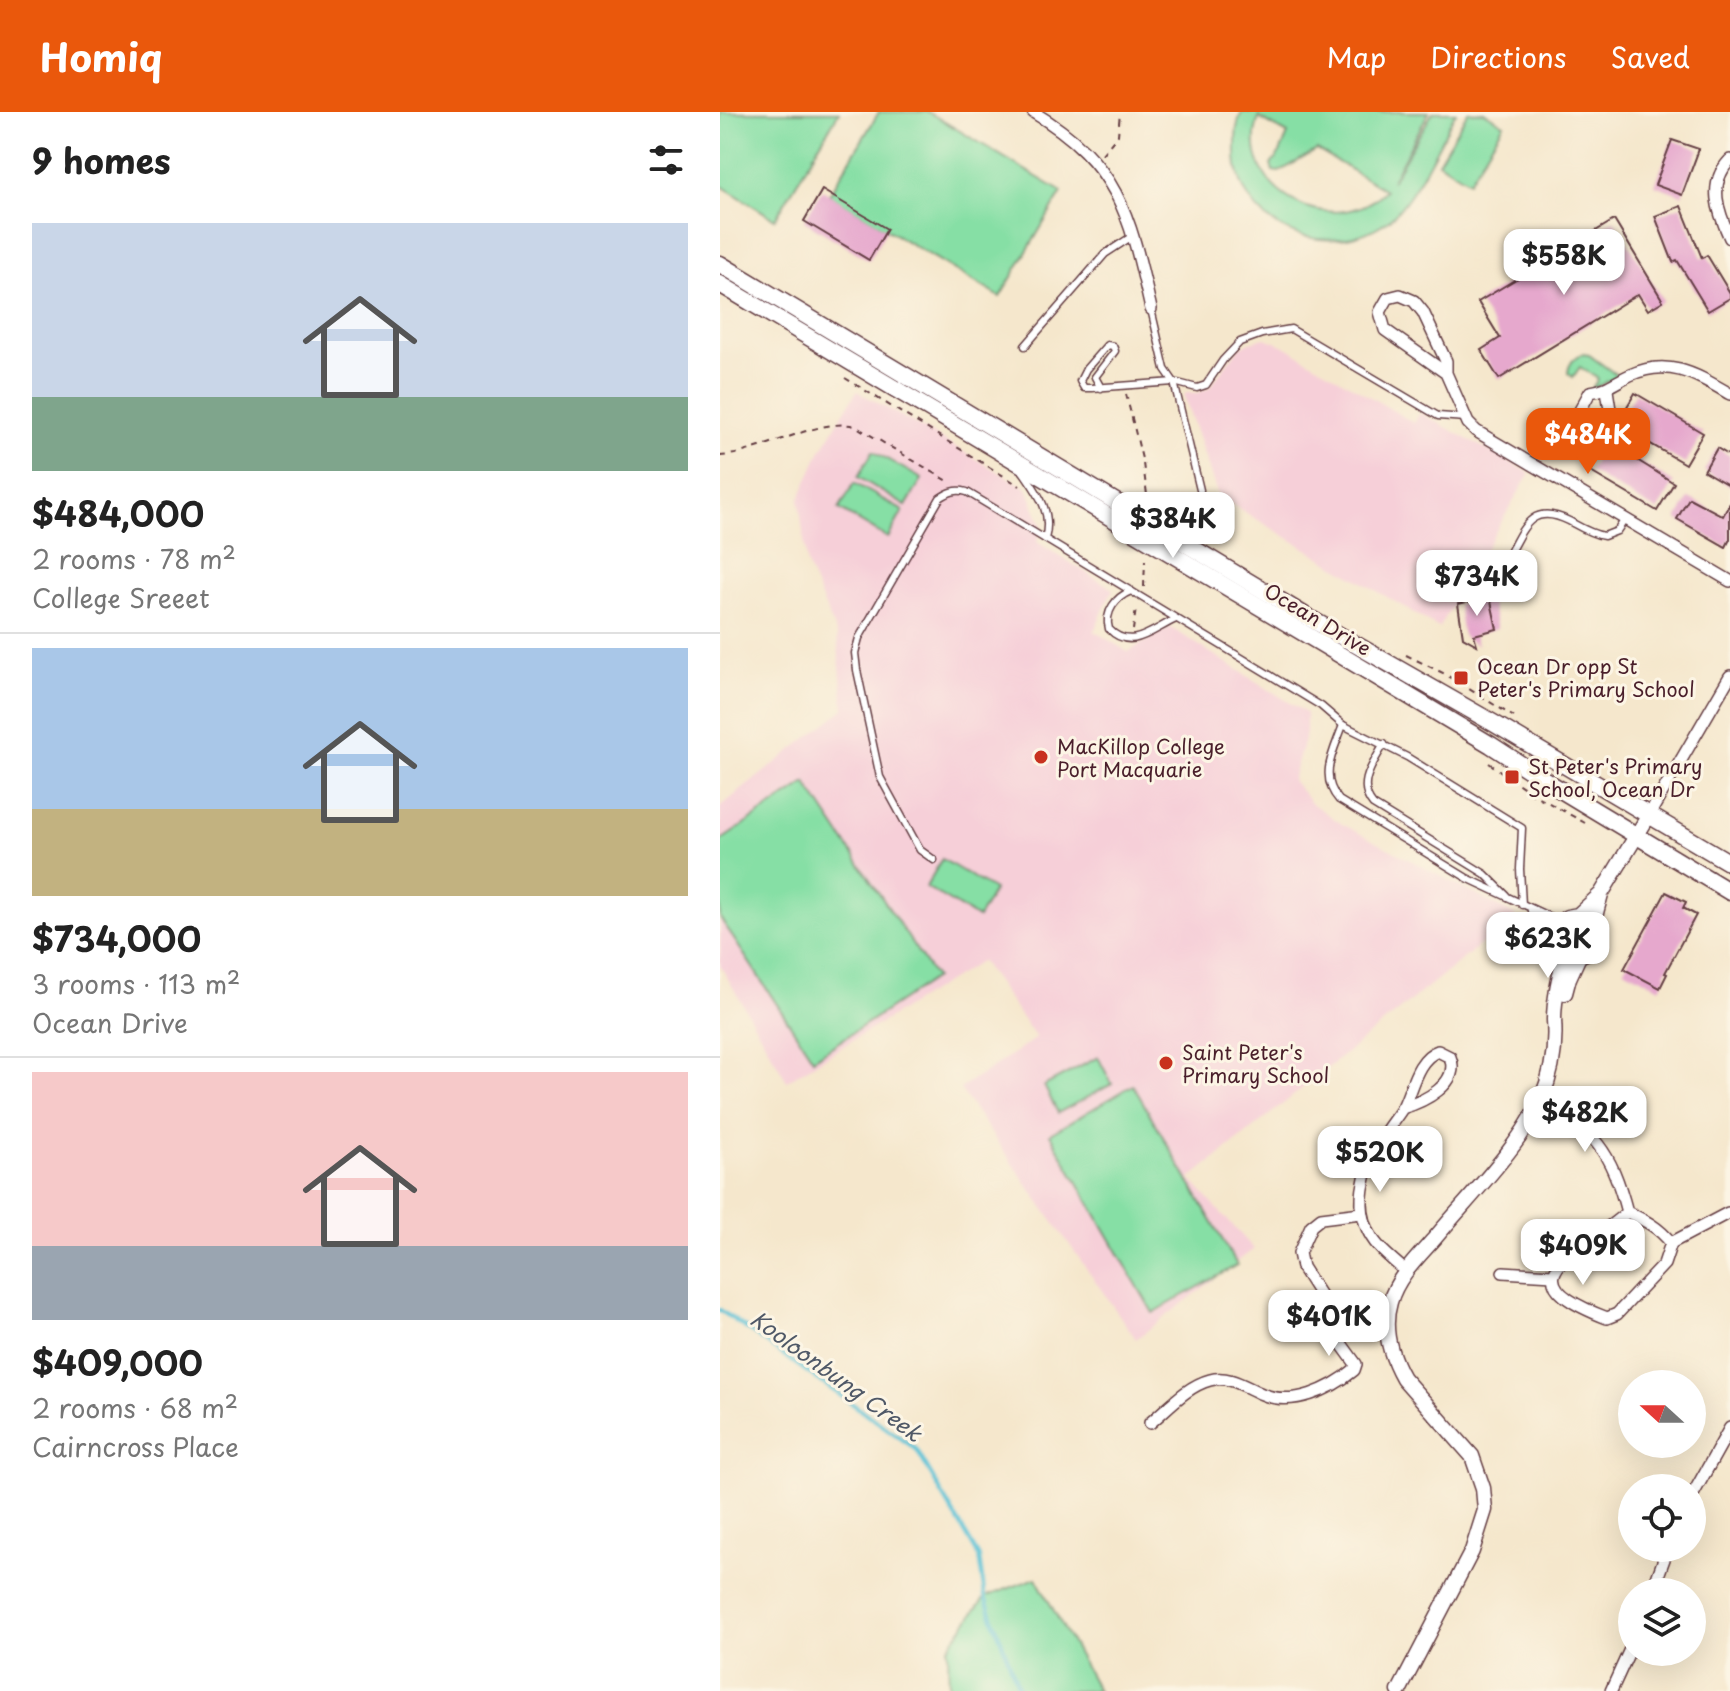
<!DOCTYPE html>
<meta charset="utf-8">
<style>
:root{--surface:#fff;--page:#f2f2f2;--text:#222;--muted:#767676;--line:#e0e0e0;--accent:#ea580c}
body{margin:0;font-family:"Playpen Sans",sans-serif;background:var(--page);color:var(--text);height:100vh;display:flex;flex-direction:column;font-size:30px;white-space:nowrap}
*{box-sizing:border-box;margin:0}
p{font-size:26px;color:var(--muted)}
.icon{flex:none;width:44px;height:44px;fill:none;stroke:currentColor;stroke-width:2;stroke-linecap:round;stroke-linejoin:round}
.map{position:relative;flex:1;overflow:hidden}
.side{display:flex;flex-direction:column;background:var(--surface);width:720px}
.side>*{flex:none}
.needle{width:52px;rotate:291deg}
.fabs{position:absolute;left:898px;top:1258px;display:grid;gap:16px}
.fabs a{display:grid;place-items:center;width:88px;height:88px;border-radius:50%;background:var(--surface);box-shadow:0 8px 32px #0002;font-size:40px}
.price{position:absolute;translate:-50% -68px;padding:0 18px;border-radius:16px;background:#fff;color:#222;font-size:26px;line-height:52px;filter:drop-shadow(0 2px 4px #0008)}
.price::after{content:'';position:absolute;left:50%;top:48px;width:24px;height:18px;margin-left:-12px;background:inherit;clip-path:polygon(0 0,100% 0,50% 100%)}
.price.active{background:var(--accent);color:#fff}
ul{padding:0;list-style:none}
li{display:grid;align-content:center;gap:16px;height:424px;padding:0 32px}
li+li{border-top:2px solid var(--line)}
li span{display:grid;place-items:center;height:248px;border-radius:0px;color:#555}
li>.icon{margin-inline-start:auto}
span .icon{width:144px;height:144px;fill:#fffc;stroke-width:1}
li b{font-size:34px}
h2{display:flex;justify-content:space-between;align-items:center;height:96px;padding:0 32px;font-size:34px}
header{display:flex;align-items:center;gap:48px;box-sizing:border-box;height:112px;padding:0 40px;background:var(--accent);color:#fff}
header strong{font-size:38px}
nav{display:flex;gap:44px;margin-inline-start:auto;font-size:28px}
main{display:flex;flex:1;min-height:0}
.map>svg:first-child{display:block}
.built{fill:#f6cfd8}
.green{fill:#86dfa5;stroke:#687f68;stroke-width:2;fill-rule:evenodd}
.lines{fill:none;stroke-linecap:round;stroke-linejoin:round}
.stream{stroke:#59c1d6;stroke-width:4}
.building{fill:#e6a8cd}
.service-casing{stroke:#643d43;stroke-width:9}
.minor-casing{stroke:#643d43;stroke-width:14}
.tertiary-casing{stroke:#643d43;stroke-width:17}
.secondary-casing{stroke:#643d43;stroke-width:19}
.path{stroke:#643d43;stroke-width:2;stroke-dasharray:6 6;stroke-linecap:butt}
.service{stroke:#fff;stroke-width:6}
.minor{stroke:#fff;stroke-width:11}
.tertiary{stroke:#fff;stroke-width:14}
.secondary{stroke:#fff;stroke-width:16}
.poi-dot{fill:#c8321e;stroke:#fcf5e5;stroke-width:3}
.labels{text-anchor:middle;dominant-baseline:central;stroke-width:6;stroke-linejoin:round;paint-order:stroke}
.street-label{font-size:20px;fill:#4a1f2b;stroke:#fcf5e5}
.poi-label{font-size:20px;fill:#4a1f2b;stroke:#fcf5e5;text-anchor:start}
.water-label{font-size:22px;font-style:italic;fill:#4f5867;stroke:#fcf5e5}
</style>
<header>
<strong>Homiq</strong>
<nav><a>Map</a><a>Directions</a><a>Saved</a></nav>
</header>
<main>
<section class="side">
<h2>9 homes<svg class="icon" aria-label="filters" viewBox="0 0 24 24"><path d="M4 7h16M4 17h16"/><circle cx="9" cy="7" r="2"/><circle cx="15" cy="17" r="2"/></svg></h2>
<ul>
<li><span style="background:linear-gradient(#c9d6e8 70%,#7fa58c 0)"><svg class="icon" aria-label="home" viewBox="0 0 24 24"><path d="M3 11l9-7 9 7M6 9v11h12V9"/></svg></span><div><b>$484,000</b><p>2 rooms · 78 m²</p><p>College Sreeet</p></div></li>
<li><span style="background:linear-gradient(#a9c7e8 65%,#c2b280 0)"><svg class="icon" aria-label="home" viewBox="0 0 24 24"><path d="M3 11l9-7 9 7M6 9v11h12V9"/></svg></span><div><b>$734,000</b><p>3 rooms · 113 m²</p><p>Ocean Drive</p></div></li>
<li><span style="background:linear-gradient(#f6c9c9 70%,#9aa5b1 0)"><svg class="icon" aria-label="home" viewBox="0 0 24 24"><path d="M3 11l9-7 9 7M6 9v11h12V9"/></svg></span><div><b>$409,000</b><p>2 rooms · 68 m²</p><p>Cairncross Place</p></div></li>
</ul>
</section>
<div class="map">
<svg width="1010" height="1579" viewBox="0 0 1010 1579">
<rect width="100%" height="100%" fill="#fcf5e5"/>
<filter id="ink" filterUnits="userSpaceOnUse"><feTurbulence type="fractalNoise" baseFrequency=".0125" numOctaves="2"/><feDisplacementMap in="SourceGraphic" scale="16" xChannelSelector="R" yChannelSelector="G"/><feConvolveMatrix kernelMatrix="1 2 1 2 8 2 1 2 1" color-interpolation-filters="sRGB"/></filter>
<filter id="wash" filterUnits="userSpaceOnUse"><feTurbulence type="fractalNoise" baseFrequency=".006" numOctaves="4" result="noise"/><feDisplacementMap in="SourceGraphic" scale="32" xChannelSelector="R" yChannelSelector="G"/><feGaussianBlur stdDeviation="1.8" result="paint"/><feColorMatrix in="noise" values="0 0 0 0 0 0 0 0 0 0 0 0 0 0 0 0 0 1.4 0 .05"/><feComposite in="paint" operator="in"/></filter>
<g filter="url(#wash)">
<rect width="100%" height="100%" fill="#f5e7cc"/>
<g class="built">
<polygon points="545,226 563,233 694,311 700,301 810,361 719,516 498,384 464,284 466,281 477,281 489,276 518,237 530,230"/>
<polygon points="137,279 307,376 322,413 317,430 393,477 374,519 408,540 450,515 586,601 586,621 572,668 591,691 622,712 796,804 470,1067 534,1137 416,1227 240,977 316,926 261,849 67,969 0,853 0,695 124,597 117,523 87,453 79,388 101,338"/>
</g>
<g class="green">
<polygon points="0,0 119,0 55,107 0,73"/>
<polygon points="159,0 208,0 342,80 280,185 109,83"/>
<path d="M522 0H540V2L542 0H709L671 70 713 0H736C720 29 693 90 667 109 606 153 513 115 516 36 516 22 516 12 522 0ZM539 6 568 22 560 41 551 53 553 59 559 60 597 38 665 78C614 132 513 77 539 6Z"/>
<polygon points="748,0 764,0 784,12 749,69 718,50"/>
<path d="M862 242 869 243 898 264 871 278 878 267 860 255 853 265 848 261C849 250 854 247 862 242Z"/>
<polygon points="153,339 202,367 186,394 138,365"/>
<polygon points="134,371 183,399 168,426 119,397"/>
<polygon points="86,671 215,866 93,947 0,806 0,729"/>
<polygon points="222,747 274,778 258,806 206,775"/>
<polygon points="378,945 392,972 338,1001 324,974"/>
<polygon points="413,973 517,1153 433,1201 330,1022"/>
<polygon points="316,1466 378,1579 229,1579 228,1536 265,1485"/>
</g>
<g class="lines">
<polyline class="stream" points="0,1198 196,1337 259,1445 265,1485 300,1579"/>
</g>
<g id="blocks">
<g class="building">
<polygon points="952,28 979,37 962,83 935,73"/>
<polygon points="102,78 167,117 149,148 84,109"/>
<polygon points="961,94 982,146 987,143 1010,181 1010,186 988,199 957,148 953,150 935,104"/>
<polygon points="894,108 943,189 928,198 918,182 779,267 761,238 780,226 758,190"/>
<polygon points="915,281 983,321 965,352 927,330 917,348 954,371 937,399 869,359"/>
<polygon points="997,336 1010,344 1010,374 984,359"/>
<polygon points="969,386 1003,404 1010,391 1010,427 1006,435 957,407"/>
<polygon points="770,485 777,517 754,523 757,533 743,525 738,492"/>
<polygon points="946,780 966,790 963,796 976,803 945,861 947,862 940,876 904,857"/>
</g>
</g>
</g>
<g filter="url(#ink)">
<use href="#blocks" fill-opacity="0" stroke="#643d43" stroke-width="2"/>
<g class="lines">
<defs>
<g id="service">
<polyline points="431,197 445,257 454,270 480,378"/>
<polyline points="305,234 385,142 414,123"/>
<polyline points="381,276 375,265 395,239 393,234 387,233 366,257 360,269 364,276 372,276 454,270 477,276 486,273 503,248 520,230 542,222 571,217 718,304 746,306"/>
<path d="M302 358C317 380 333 399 325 427L601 594 623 613 687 645 802 716 800 757 802 793"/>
<path d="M783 453C802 422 807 388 849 409 860 415 871 422 884 424L897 419 906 406"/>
<path d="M411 479C396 485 384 500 389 517 411 540 433 517 456 507"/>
<path d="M623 613C614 639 598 664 619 688L747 766 841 810"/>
<path d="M664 632C653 652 636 673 653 693L765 762 786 783"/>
<path d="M214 748 200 738 160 665 137 558 135 541 139 526 220 386C229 380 236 377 247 380L325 427"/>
<polyline points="811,799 835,820"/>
</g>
<g id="minor">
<path d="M313 0C400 52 410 105 431 197"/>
<path d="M1010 48C987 72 998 100 1010 126"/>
<polyline points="726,261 665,218 660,200 668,186 680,183 694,189 703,200 726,249 726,261 748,311 756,319 1010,469"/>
<path d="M887 278 891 304 877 327 867 331 855 327 852 313 870 280C887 278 895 270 910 263 949 245 977 263 1010 282"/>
<polyline points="929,703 1010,564"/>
<path d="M822 986C875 1022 890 1036 907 1100 924 1108 939 1115 951 1131L944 1152 897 1202 887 1206C778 1164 862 1142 907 1100"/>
<path d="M682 996C703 990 741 972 730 945L718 939C697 946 692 977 683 995 677 1005 668 1015 662 1026 644 1057 631 1098 655 1130 663 1141 676 1150 686 1160"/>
<polyline points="951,1131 1008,1101"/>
<polyline points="783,1160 833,1163"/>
<path d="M430 1311C448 1296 467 1274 490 1268 510 1263 525 1275 542 1282 573 1295 610 1278 634 1258L636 1252 612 1219 603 1188 582 1155 579 1141 591 1114 601 1106 641 1101"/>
<polyline points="972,1384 1010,1316"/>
<polyline points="932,1480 948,1436"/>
<polyline points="891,1579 912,1533"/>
</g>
<g id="tertiary">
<path d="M881 782C879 791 874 804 874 814 874 829 876 838 859 844L845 841 836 829 835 821 841 810 847 805 858 803 881 782 929 703"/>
<polyline points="845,881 849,866 859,844"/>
<path d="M679 1579 752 1439 765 1398 763 1376 752 1344 683 1266C670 1243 662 1217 670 1190 677 1165 698 1145 715 1126 749 1085 802 1033 822 985 833 959 836 935 834 908 834 886 840 862 845 841"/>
</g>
<g id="secondary">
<polyline points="0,152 584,503 775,612 1010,751"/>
<polyline points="0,172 771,633 831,672 1010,780"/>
</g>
</defs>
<use href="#service" class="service-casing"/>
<use href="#minor" class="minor-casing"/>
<use href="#tertiary" class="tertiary-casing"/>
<use href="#secondary" class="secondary-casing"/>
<g class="path">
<polyline points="382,42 398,23 400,0"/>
<polyline points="125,266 300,374"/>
<polyline points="406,282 423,351 427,383"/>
<path d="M0 344C41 342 97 305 135 314L228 369"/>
<polyline points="424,475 425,448"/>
<polyline points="413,518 416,496"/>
<polyline points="686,543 725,562 794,605"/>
<polyline points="769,651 813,682 865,711"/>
</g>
<use href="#service" class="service"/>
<use href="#minor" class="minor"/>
<use href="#tertiary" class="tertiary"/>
<use href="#secondary" class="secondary"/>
</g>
</g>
<g class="poi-dot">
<rect x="733" y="558" width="16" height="16" rx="4"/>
<circle cx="321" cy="645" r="8"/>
<rect x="784" y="657" width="16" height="16" rx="4"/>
<circle cx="446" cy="951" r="8"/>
</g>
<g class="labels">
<g class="street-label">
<text transform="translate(598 507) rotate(31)">Ocean Drive</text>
</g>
<g class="poi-label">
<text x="757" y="554">Ocean Dr opp St<tspan x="757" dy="23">Peter's Primary School</tspan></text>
<text x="337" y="634">MacKillop College<tspan x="337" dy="23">Port Macquarie</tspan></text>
<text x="808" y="654">St Peter's Primary<tspan x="808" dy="23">School, Ocean Dr</tspan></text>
<text x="462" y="940">Saint Peter's<tspan x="462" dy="23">Primary School</tspan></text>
</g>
<g class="water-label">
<text transform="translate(117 1263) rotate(36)">Kooloonbung Creek</text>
</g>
</g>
</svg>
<div class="fabs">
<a><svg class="needle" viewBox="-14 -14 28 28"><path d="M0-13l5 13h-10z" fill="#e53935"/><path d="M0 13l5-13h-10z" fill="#767676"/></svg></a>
<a><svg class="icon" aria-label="locate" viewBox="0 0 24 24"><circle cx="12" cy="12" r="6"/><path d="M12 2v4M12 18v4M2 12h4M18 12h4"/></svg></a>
<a><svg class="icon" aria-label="layers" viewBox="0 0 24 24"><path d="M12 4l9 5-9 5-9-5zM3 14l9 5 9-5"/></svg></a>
</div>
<b class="price" style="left:844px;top:185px">$558K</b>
<b class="price active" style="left:868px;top:364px">$484K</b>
<b class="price" style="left:453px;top:448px">$384K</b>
<b class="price" style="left:757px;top:506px">$734K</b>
<b class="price" style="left:828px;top:868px">$623K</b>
<b class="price" style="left:865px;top:1042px">$482K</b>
<b class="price" style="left:660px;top:1082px">$520K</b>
<b class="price" style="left:863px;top:1175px">$409K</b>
<b class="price" style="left:609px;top:1246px">$401K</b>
</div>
</main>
